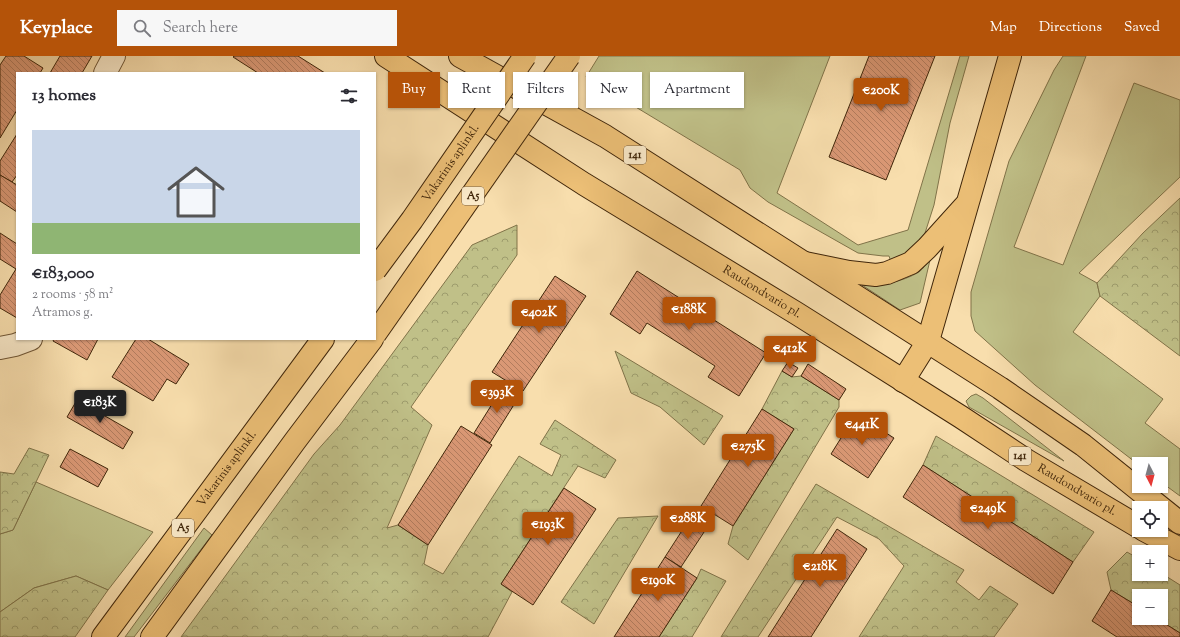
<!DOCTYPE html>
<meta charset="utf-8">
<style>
:root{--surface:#fff;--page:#f7f7f7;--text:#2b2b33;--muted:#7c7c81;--accent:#b45309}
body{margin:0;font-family:"Sorts Mill Goudy",serif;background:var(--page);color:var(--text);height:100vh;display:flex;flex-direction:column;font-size:15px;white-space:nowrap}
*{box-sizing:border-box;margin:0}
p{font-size:13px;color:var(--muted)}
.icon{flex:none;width:22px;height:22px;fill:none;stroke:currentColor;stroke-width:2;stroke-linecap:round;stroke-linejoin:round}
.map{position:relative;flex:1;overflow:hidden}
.panel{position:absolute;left:16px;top:16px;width:360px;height:268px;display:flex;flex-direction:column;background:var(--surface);border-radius:0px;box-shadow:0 1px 3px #0004}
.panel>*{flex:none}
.guide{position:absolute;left:388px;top:16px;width:380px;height:36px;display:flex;gap:8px}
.needle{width:26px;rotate:174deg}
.controls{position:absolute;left:1132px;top:401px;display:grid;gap:8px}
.controls a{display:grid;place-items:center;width:36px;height:36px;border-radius:0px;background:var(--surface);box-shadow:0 1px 3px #0004;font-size:20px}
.price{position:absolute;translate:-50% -34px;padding:0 9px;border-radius:4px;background:var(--accent);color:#fff;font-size:13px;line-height:26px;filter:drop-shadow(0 1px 2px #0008)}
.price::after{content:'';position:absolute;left:50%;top:24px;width:12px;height:9px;margin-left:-6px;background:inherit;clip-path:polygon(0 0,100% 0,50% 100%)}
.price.current{background:#222;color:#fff}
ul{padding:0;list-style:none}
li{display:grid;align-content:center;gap:8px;height:212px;padding:0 16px}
li span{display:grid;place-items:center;height:124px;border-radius:0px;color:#555}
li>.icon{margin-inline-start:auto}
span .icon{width:72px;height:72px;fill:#fffc;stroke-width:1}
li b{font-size:17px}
h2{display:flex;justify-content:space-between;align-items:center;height:48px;padding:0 16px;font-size:17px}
.chip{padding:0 14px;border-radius:0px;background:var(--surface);box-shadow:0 1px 3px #0004;font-size:14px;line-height:36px}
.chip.current{background:var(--accent);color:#fff}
header{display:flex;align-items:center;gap:24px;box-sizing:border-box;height:56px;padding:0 20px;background:var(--accent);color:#fff}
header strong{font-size:19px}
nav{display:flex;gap:22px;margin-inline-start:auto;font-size:14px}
.search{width:280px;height:36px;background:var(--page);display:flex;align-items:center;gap:10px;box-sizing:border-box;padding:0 14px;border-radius:0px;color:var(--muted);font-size:15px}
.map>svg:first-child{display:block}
.grass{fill:#c0c088;stroke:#807349}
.forest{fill:url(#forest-crowns);stroke:#807349}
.building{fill:url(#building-back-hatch);stroke:#40260a}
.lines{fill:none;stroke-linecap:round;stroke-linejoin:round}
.street-casing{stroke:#6e5433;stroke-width:24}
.primary-casing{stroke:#40260a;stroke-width:24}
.highway-casing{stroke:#40260a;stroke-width:24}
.street{stroke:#faeaca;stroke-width:22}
.primary{stroke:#ecbf76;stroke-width:22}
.highway{stroke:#ecbf76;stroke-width:22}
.highway-bridge-casing{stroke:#40260a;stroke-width:24;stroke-linecap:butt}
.highway-bridge{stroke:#ecbf76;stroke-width:22}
.labels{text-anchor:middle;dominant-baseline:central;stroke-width:3;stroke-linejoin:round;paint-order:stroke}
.shield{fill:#faeaca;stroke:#786144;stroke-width:1}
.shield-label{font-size:11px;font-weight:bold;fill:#40260a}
.street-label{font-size:12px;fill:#40260a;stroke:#faeaca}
</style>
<header>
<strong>Keyplace</strong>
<div class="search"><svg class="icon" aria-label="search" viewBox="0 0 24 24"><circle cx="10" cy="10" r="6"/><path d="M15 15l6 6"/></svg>Search here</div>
<nav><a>Map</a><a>Directions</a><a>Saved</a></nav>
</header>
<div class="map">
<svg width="1180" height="581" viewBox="0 0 1180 581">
<defs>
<pattern id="forest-crowns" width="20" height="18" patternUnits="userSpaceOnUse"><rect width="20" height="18" fill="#c0c088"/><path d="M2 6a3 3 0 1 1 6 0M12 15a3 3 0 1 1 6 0" fill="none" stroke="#9d9c6d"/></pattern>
<pattern id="building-back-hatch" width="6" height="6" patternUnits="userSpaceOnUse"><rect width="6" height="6" fill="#da9875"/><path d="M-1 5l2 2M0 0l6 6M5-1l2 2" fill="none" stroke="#b27c5e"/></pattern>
</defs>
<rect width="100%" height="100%" fill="#f8dead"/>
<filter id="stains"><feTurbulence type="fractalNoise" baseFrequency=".005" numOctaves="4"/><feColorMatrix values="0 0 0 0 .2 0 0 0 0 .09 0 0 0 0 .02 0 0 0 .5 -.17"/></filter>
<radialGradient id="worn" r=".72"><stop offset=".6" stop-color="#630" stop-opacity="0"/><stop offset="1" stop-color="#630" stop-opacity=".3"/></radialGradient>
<g class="grass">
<polygon points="599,0 830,0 777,137 858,189 908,174 960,0 969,0 950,67 934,149 925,177 915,191 891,206 889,200 883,200 858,197 768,146 750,132 740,114 586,21"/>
<polygon points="1063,0 1086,0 1014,191 1063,209 1134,27 1180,44 1180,121 1079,217 1097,227 1100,240 1073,276 1163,343 1145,367 1180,393 1180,440 1161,426 1161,408 1139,408 1139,409 1035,329 975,275 971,260 971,236 1009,105 1054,14"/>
<path d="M930 204 920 247 900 254 862 229C881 230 902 226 919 216 923 213 926 208 930 204Z"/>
<polygon points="976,338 983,342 1064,405 969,351 966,345 971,340"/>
<polygon points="36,426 153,476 108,534 76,520 34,532 0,556 0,478 13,474"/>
<polygon points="204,472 212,479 134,581 125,581"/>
</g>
<g class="forest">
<polygon points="1180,142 1180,300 1100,240 1097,227 1143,177"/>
<polygon points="517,169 517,199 411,351 432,369 387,472 398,469 428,489 424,508 443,518 519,400 552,420 561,399 540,388 555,364 616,404 605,422 578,410 501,528 512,536 488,581 181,581 314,398 340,369 472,189"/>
<polygon points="615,295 723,360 704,389 660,351 631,337"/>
<polygon points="782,315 792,321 801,320 839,344 839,351 748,504 728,488 733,470 794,373 762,353"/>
<polygon points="936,380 1094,476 1073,506 923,409"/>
<polygon points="29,392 49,399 13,474 0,478 0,416 14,418"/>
<polygon points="816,428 964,514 956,526 979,544 990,530 1018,548 994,581 859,581 904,510 879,483 837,461 758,581 721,581"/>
<polygon points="658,460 594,568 561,546 618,462"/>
<polygon points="1127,496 1139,503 1139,518 1161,517 1180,529 1180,577 1156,562 1161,562 1161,540 1139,540 1139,551 1111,534 1107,516"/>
<polygon points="701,513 726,525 692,581 659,581 697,522"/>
<polygon points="76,520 108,534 75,581 0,581 0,556 34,532"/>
</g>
<g class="building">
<polygon points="6,0 24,0 43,12 40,17 17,17 17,54 0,82 0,9"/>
<polygon points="60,0 92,0 82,17 50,17"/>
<polygon points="234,0 298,0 325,17 258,17 233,1"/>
<polygon points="869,0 935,0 886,124 829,101"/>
<polygon points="17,78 17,119 12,126 0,119 0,105"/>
<polygon points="0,119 17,129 17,156 0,145"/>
<polygon points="0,177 17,188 17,262 0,252 0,239 16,213 0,203"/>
<polygon points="637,215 766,297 739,340 708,321 715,310 647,267 640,278 610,258"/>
<polygon points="555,220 586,240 523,335 492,316"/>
<polygon points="54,283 98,283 87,304 53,285"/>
<polygon points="136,283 148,283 189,308 176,328 167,323 153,345 112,321"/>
<polygon points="788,306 798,312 792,321 782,315"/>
<polygon points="808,308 846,333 839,344 801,320"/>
<polygon points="504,329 520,339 490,387 474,377"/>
<polygon points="77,344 133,376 123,393 67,361"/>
<polygon points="762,353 794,373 733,470 701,450"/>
<polygon points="856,358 894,382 868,422 831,398"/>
<polygon points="461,370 492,389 428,489 398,469"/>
<polygon points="70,393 108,413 98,431 60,411"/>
<polygon points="923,409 1073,506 1053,538 903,441"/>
<polygon points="564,432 596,453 533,549 501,528"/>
<polygon points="694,456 710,467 681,511 665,501"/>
<polygon points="837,473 867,493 811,581 768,581"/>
<polygon points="665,501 697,522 659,581 614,581"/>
<polygon points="1111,534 1139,551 1139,562 1156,562 1180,577 1180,581 1117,581 1092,565"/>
</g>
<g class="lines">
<defs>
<g id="street">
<polyline points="105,17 114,0"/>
<polyline points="0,292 15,289 31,283"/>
</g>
<g id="primary">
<path id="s1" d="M386 0 584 128 796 257 961 361 1026 404 1139 471"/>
<polyline points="460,0 605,80 1000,332 1083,389 1180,467"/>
<polyline points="1144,474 1180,493"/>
</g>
<g id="highway">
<polyline points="805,207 849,216 876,219 887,217 911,207 927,192 964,151"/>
<polyline points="903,325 928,285 1010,0"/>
<path id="s2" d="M103 581 323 283"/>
<polyline points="152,581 295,385 372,283"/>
</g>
</defs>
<use href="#street" class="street-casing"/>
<use href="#primary" class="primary-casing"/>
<use href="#highway" class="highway-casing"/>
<use href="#street" class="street"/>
<use href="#primary" class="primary"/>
<use href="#highway" class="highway"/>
<defs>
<g id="highway-bridge">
<path id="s3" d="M375 214 412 164 525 0"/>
<polyline points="375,278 569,0"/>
</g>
</defs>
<use href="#highway-bridge" class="highway-bridge-casing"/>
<use href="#highway-bridge" class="highway-bridge"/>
</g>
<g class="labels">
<g class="shield">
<rect x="624" y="90" width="22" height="18" rx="3"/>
<rect x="462" y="131" width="22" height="18" rx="3"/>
<rect x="1009" y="391" width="22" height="18" rx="3"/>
<rect x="172" y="463" width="22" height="18" rx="3"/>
</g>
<g class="shield-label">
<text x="635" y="99">141</text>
<text x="473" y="140">A5</text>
<text x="1020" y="400">141</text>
<text x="183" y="472">A5</text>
</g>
<g class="street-label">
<text stroke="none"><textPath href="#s3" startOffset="131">Vakarinis aplinkl.</textPath></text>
<text stroke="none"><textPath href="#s1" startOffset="444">Raudondvario pl.</textPath></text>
<text stroke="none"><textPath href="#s2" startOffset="209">Vakarinis aplinkl.</textPath></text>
<text stroke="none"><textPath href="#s1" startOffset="816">Raudondvario pl.</textPath></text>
</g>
</g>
<rect width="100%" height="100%" filter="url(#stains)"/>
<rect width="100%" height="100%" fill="url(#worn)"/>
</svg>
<div class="controls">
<a><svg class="needle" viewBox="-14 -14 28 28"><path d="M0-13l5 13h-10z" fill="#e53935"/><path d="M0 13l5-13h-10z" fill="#7c7c81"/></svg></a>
<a><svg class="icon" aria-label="locate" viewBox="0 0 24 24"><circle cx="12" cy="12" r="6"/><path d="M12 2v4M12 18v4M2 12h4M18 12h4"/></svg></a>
<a>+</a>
<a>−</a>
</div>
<b class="price" style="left:881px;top:56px">€200K</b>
<b class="price" style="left:689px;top:275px">€188K</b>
<b class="price" style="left:539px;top:278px">€402K</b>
<b class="price" style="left:790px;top:314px">€412K</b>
<b class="price" style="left:497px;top:358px">€393K</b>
<b class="price current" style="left:100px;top:368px">€183K</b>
<b class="price" style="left:862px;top:390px">€441K</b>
<b class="price" style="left:748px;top:412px">€275K</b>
<b class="price" style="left:988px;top:474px">€249K</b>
<b class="price" style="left:688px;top:484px">€288K</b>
<b class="price" style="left:548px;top:490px">€193K</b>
<b class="price" style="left:820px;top:532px">€218K</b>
<b class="price" style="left:658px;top:546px">€190K</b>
<div class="guide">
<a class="chip current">Buy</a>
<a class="chip">Rent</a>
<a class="chip">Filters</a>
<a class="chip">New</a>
<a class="chip">Apartment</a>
</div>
<section class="panel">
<h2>13 homes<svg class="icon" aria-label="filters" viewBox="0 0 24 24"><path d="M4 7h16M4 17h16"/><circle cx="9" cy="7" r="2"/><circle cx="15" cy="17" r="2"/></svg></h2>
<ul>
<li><span style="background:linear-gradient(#c9d6e8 75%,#8fb573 0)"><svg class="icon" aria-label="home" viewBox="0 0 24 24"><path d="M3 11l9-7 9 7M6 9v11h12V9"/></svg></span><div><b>€183,000</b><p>2 rooms · 58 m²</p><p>Atramos g.</p></div></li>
</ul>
</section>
</div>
